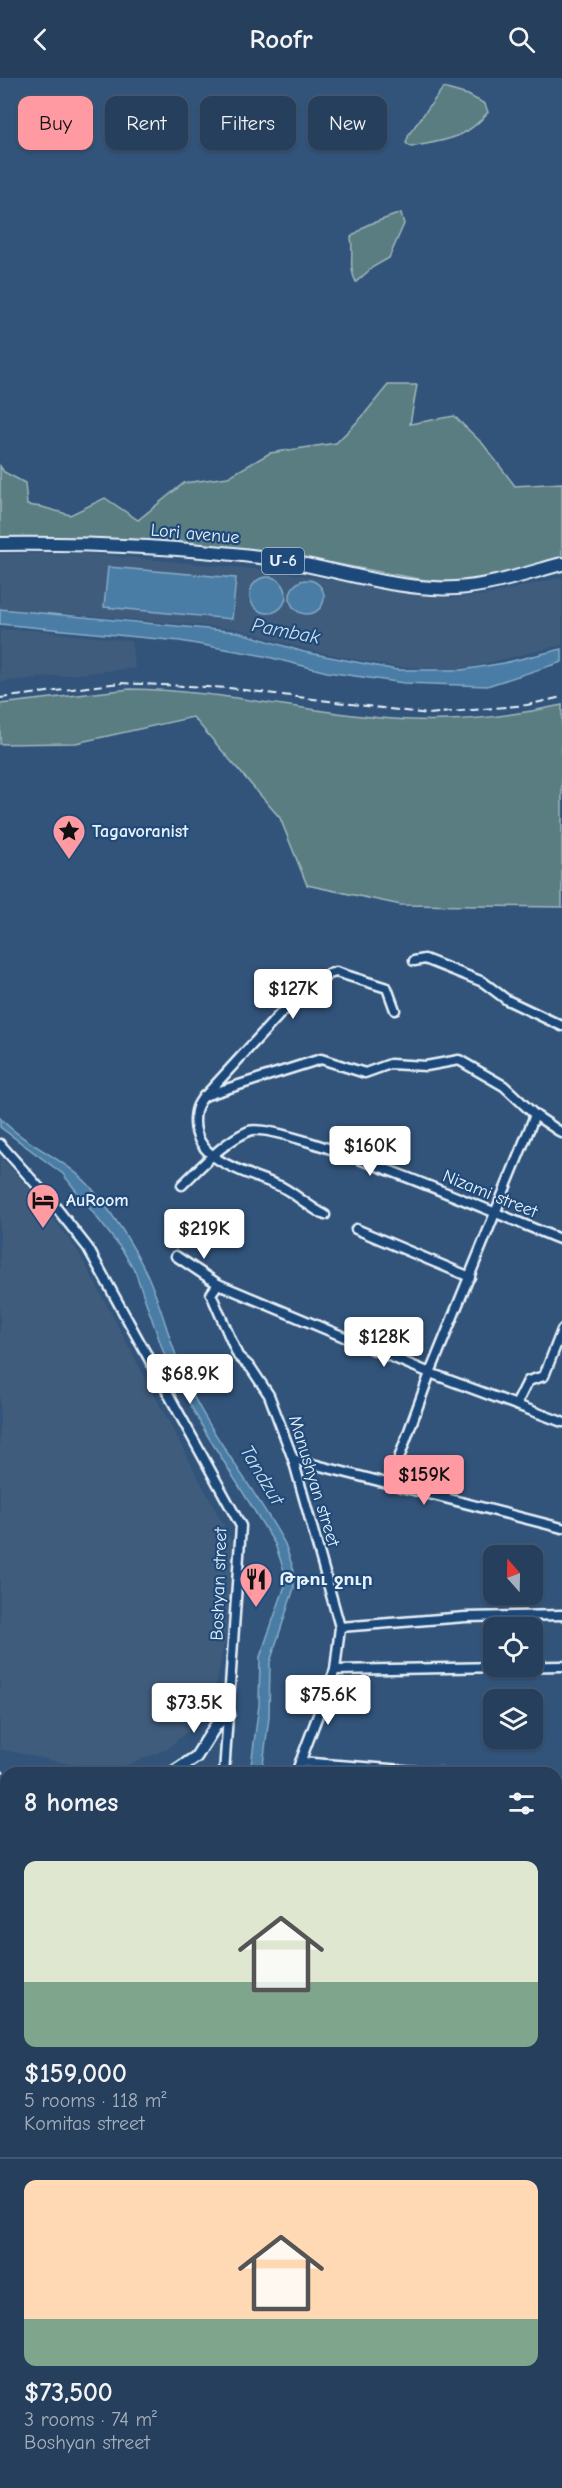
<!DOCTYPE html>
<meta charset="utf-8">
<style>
:root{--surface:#263f5c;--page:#2e4662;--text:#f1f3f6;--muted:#a4afbb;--line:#425872;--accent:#ff9aa2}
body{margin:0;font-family:"Comic Neue","Noto Sans Armenian",sans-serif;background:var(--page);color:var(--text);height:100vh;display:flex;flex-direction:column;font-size:22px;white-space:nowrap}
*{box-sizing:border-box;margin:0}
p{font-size:20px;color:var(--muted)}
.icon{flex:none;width:33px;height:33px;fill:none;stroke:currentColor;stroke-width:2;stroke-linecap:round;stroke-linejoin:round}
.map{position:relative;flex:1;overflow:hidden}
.sheet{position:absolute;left:0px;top:1689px;width:562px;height:722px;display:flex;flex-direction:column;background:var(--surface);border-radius:18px 18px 0 0;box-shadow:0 2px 4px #0004,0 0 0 2px var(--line)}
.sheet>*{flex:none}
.hud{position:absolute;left:18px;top:18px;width:526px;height:54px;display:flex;gap:12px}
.needle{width:39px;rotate:340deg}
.controls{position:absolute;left:483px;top:1467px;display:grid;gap:12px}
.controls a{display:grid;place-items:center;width:60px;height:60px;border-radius:12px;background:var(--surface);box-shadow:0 2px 4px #0004,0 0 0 2px var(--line);font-size:30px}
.price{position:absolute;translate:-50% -51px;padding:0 14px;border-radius:6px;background:#fff;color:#222;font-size:20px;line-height:39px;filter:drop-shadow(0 2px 3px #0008)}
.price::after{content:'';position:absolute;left:50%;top:36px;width:18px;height:14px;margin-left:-9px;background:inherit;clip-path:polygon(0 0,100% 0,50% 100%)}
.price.on{background:var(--accent);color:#111}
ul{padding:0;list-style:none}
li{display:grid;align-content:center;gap:12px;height:318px;padding:0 24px}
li+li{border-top:2px solid var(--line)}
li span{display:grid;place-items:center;height:186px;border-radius:12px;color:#555}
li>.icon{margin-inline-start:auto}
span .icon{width:108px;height:108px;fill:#fffc;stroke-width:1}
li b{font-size:26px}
h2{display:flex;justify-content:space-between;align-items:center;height:72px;padding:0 24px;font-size:26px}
.chip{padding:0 21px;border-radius:12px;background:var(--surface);box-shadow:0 2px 4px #0004,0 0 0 2px var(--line);font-size:21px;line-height:54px}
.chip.on{background:var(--accent);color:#111}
header{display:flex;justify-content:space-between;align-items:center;height:78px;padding:0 24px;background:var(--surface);font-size:27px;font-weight:700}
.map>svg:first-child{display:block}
.built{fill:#3f5b7c}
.green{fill:#5a7d82;stroke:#a1b7bd;stroke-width:1.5}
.water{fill:#487da5;stroke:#88abc6;stroke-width:1.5}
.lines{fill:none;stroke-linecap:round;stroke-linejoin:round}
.minor-casing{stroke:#e8f1f8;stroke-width:13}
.major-casing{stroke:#e8f1f8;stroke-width:15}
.highway-casing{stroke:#e8f1f8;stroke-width:16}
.minor{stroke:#1f4a7a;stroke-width:8}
.major{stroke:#1f4a7a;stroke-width:10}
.highway{stroke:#1f4a7a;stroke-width:12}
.rail{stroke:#e8f1f8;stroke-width:2;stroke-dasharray:9 4.5;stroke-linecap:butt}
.labels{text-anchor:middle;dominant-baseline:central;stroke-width:4.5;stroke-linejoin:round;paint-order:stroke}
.shield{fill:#1f4a7a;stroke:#acbfd2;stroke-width:1.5}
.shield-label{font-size:16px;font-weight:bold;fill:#e8f1f8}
.street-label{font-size:18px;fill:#e8f1f8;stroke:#1f4a7a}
.poi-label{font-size:18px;font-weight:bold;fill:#e8f1f8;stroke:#1f4a7a;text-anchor:start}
.water-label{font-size:20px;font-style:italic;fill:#d0e0ec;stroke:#1f4a7a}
</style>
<header><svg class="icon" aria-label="back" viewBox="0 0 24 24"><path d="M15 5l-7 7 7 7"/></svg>Roofr<svg class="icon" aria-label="search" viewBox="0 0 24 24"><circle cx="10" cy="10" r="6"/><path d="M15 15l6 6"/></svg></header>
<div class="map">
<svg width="562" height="2410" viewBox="0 0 562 2410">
<rect width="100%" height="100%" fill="#32547b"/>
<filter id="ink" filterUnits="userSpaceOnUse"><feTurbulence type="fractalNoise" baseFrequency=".0167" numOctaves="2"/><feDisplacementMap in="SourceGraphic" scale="12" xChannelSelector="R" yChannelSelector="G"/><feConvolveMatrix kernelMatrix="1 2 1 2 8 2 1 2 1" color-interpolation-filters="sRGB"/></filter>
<g filter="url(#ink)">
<g class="built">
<polygon points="0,475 92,476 267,492 449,520 487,517 562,499 562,567 463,591 396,589 313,573 238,551 0,530"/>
<polygon points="0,552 31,552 131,563 135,590 0,604"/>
<polygon points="0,1079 34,1115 78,1173 234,1467 226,1556 211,1634 167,1671 108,1695 91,1695 78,1688 0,1671"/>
</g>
<g class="green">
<path d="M443 10 468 17 485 26 488 34C466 62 444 62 411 69L406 65 409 56Z"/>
<path d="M401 135 404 146 389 180 373 189 356 204C348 189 354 176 351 159L367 147Z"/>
<polygon points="388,307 417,307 410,346 454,338 483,366 515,408 562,405 562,481 491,499 456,504 425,502 259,472 126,461 0,463 0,388 4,394 25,405 27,427 42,429 70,437 105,420 138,442 184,405 228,399 270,375 336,365 362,339"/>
<path d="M130 611C215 612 296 632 380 640 440 646 503 640 562 627V829L401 827 307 807 280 740 193 639 76 665 0 666V626Z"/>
</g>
<g class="water">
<polygon points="108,489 236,500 232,541 104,529"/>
<circle cx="268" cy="517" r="18"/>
<circle cx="307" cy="519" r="17"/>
<polygon points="0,531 238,554 304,574 397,592 462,592 504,585 562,571 562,584 487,608 404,605 327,594 264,578 180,563 0,546"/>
<path d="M0 1040C27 1069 68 1081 93 1112 114 1137 133 1167 147 1196 163 1231 171 1271 188 1307 213 1360 256 1413 285 1466L294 1493V1510L270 1584 269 1639 262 1695H250L259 1627 260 1579 286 1505V1498L275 1466 206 1355 167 1284 135 1193 123 1173 63 1096 0 1049Z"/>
<polygon points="190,2405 190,2404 279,2405 276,2410 187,2410"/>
</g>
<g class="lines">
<defs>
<g id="minor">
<polyline points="414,883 425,881 483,904 507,922 562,948"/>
<polyline points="205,1018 281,935 329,896 336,894 387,910 395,932"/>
<polyline points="0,1066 51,1123 88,1170 241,1448 224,1695"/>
<path d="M182 1107C202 1088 223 1064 249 1053 279 1041 518 1145 562 1162"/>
<path d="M325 1137C310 1130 297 1117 282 1109 251 1095 195 1085 195 1044 195 1032 197 1027 204 1018L321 981 365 995 390 986 426 988 459 982 504 1008 535 1037 562 1055"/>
<polyline points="356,1151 470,1199"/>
<polyline points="176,1178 218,1206 430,1295 562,1344"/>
<polyline points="218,1206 211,1216 238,1278 251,1290 269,1317 293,1381 340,1549 335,1592 296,1695"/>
<polyline points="516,1327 528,1303 544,1298 562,1252"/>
<polyline points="293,1381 562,1450"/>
<polyline points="390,1405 430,1295 535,1037"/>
<polyline points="340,1549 465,1539 562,1537"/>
<polyline points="335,1592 562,1588"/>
<polyline points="300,1684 441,1695"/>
<polyline points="556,1713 562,1714"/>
<polyline points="556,2019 562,2021"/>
<polyline points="0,2091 6,2093"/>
<polyline points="556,2232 562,2234"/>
<polyline points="0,2375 6,2377"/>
<polyline points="482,2404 489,2410"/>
<polyline points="56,2410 58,2404"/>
</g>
<g id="major">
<polyline points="172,1695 196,1679 216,1647 229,1635"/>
<polyline points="556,1769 562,1769"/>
</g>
<g id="highway">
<path d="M0 466C89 465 179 469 268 480 327 488 397 514 456 510 492 508 527 495 562 486"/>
<polyline points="0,1700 6,1703"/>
<polyline points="0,1772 6,1772"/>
<polyline points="392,2404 397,2410"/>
</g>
</defs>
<use href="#minor" class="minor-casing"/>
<use href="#major" class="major-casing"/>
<use href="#highway" class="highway-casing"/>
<use href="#minor" class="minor"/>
<use href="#major" class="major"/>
<use href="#highway" class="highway"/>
<polyline class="rail" points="0,620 120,605 229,610 428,636 527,627 562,619"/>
</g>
</g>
<defs>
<symbol id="sight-pin" viewBox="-11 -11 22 30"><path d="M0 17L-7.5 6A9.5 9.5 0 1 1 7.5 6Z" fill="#ff9aa2" stroke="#1f4a7a"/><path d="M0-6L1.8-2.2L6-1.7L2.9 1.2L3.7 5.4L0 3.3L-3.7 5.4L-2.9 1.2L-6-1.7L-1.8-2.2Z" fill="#111"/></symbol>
<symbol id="hotel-pin" viewBox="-11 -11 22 30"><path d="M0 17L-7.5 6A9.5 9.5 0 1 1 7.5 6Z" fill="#ff9aa2" stroke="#1f4a7a"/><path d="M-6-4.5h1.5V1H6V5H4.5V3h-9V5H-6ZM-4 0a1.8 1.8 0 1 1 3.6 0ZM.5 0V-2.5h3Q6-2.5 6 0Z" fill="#111"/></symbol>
<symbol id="restaurant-pin" viewBox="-11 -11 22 30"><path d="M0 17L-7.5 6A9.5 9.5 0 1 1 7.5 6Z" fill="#ff9aa2" stroke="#1f4a7a"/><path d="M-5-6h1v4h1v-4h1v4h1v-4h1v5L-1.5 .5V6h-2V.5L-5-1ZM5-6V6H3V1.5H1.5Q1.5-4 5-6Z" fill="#111"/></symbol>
</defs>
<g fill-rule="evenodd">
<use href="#sight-pin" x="50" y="734" width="38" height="52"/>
<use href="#hotel-pin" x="24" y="1103" width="38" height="52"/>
<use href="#restaurant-pin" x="237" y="1482" width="38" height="52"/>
</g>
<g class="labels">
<rect class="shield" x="262" y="470" width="42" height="26" rx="4.5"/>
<g class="shield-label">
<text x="283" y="483">Մ-6</text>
</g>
<g class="street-label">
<text transform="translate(195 456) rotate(5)">Lori avenue</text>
<text transform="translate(490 1116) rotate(22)">Nizami street</text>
<text transform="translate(314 1403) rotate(73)">Manushyan street</text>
<text transform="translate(219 1506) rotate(-88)">Boshyan street</text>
</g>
<g class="poi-label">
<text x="92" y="753">Tagavoranist</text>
<text x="66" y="1122">AuRoom</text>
<text x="279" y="1501">Թթու ջուր</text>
</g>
<g class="water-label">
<text transform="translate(286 553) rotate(11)">Pambak</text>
<text transform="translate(262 1397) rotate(59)">Tandzut</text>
</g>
</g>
</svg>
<div class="controls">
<a><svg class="needle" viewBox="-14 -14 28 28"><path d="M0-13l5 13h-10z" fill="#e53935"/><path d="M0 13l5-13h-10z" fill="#a4afbb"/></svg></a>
<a><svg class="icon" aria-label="locate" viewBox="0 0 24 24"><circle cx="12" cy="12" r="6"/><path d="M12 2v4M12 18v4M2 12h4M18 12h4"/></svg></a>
<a><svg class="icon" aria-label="layers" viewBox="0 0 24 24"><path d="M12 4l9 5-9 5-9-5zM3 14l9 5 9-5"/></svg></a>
</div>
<b class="price" style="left:293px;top:942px">$127K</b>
<b class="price" style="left:370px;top:1099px">$160K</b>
<b class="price" style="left:204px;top:1182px">$219K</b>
<b class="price" style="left:384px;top:1290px">$128K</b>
<b class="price" style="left:190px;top:1327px">$68.9K</b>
<b class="price on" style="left:424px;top:1428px">$159K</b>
<b class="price" style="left:328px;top:1648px">$75.6K</b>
<b class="price" style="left:194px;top:1656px">$73.5K</b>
<div class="hud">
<a class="chip on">Buy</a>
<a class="chip">Rent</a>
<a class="chip">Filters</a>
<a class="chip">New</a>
</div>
<section class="sheet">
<h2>8 homes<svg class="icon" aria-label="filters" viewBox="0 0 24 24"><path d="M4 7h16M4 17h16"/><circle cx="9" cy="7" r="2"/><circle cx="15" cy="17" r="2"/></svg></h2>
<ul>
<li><span style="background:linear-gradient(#dfe7d0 65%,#7fa58c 0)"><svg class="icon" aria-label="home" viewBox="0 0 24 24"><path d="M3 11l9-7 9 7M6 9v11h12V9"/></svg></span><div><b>$159,000</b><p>5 rooms · 118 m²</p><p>Komitas street</p></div></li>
<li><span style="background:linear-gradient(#ffd9b3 75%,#7fa58c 0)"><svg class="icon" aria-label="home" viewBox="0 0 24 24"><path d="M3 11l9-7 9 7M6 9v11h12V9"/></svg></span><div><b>$73,500</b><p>3 rooms · 74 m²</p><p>Boshyan street</p></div></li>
</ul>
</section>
</div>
